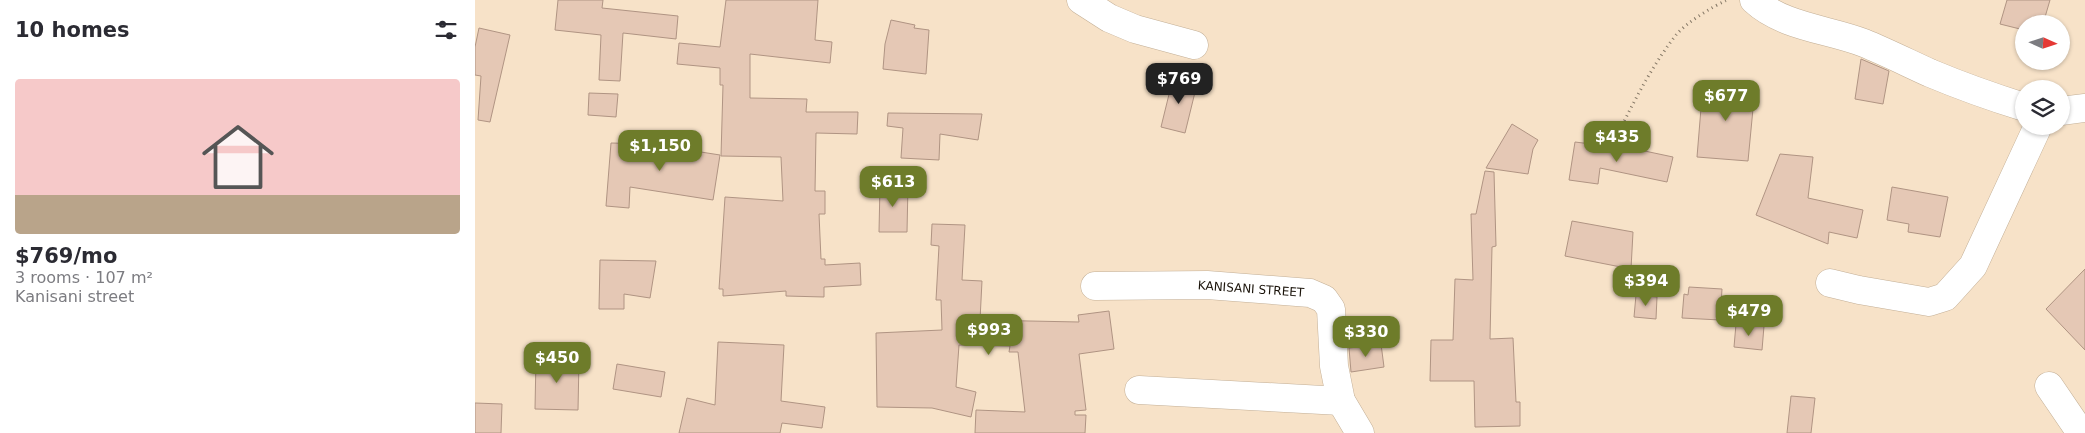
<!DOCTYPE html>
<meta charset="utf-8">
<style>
:root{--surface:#fff;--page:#f7f7f7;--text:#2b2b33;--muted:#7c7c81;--line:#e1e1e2;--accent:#6e7c2a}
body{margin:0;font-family:"DejaVu Sans",sans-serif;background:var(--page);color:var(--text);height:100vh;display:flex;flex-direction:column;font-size:19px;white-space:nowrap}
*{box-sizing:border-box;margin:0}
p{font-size:16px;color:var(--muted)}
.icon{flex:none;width:28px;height:28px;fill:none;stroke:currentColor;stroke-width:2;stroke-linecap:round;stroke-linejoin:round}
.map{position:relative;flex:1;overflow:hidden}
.side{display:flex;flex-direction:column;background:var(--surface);width:475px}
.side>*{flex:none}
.needle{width:32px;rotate:93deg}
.controls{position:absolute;left:1540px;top:15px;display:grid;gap:10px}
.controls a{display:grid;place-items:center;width:55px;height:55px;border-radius:50%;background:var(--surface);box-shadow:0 1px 4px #0004;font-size:25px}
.price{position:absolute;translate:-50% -42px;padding:0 11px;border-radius:10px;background:var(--accent);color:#fff;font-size:16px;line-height:32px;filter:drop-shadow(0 1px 2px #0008)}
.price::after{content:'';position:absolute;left:50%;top:30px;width:15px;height:11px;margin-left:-8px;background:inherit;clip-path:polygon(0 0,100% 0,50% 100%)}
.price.on{background:#222;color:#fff}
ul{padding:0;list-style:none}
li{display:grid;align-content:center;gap:10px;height:265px;padding:0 15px}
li+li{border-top:1px solid var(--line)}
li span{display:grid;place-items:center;height:155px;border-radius:5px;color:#555}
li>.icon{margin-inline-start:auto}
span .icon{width:90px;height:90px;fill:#fffc;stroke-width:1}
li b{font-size:21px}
h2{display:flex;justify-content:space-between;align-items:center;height:60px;padding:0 15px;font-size:21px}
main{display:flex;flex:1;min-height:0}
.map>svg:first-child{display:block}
.building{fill:#e5c8b5;stroke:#b09483}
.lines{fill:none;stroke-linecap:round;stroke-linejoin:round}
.minor-casing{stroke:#c3af96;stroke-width:29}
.path{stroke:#857866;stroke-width:3;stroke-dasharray:1 4;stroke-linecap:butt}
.minor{stroke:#fff;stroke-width:28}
.labels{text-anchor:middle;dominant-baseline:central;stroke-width:4;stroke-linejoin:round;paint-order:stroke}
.street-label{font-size:12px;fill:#1a130a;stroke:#fff}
</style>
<main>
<section class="side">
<h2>10 homes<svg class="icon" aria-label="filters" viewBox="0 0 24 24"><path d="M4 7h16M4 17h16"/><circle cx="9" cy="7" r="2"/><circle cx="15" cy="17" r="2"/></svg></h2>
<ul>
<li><span style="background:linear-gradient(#f6c9c9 75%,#b9a48a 0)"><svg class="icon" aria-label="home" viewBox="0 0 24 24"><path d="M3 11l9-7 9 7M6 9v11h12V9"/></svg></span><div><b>$769/mo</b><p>3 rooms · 107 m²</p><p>Kanisani street</p></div></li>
</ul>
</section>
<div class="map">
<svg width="1610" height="433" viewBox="0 0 1610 433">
<rect width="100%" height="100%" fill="#f7e2c8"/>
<g class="building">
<polygon points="83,0 128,0 127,8 203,16 201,39 148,33 145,81 124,80 126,35 80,30"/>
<polygon points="251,0 343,0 340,40 357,42 355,63 275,54 275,98 332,99 331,112 383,112 382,134 341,133 340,191 350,191 350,214 344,214 346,259 350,259 350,265 385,263 386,285 349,287 349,297 311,296 311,291 248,296 248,289 244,289 250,197 308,201 306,157 246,156 248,85 245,85 245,68 202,64 204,43 245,47"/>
<polygon points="1532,0 1575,0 1568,24 1549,24 1549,30 1525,24"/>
<polygon points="416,20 440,25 439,28 454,30 451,74 408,69 410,44"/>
<polygon points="4,28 35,35 15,122 3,120 6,76 0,75 0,47"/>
<polygon points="1386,59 1414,71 1408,104 1380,99"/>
<polygon points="698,78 722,84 710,133 686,127"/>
<polygon points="1228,84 1280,88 1273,161 1222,157"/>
<polygon points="114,93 143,94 141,117 113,115"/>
<polygon points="413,113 507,114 503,140 465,134 464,160 426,158 428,128 412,126"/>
<polygon points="1037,124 1063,140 1058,149 1053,174 1011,168"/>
<polygon points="1100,142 1165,150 1198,157 1192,182 1125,168 1123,184 1094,180"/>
<polygon points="136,143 175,144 245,155 238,200 155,187 154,208 131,206"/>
<polygon points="1305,154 1338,157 1333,198 1388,210 1382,238 1354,232 1353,244 1281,215"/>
<polygon points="1010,171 1019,172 1021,246 1017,247 1015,339 1038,338 1041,402 1045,402 1045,426 1000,427 999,381 955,381 956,340 978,340 980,279 998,280 996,214 1001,214"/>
<polygon points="405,185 433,185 432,232 404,232"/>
<polygon points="1417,187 1473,197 1465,237 1433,232 1434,224 1412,220"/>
<polygon points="1097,221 1158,232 1156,269 1090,256"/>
<polygon points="457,224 490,225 487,280 507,281 505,320 604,322 603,315 634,311 639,349 604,354 611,410 600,411 600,415 611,415 610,433 500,433 501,410 550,412 543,352 534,352 535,346 484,345 481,387 501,392 496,417 457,408 402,407 401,333 467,330 466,300 461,300 464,246 456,245"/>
<polygon points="125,260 181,261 175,298 149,294 149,309 124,309"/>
<polygon points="1610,269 1610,350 1571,309"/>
<polygon points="1214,287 1247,289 1245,320 1207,318 1209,294 1213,295"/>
<polygon points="1161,295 1182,297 1181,319 1159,317"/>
<polygon points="1261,324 1289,326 1287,350 1259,347"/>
<polygon points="243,342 309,345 306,401 350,407 347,428 307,423 305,433 204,433 212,398 240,405"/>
<polygon points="906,344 909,367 876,372 874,348"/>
<polygon points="61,358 104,360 103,410 60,409"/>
<polygon points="142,364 190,372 186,397 138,389"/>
<polygon points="1316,396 1340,398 1336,433 1312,433"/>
<polygon points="0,403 27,404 26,433 0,433"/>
</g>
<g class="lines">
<defs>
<g id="minor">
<polyline points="606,0 634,18 660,29 719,45"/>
<path d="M1279 0C1308 27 1353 29 1389 43 1411 52 1433 63 1455 73 1486 86 1517 97 1549 107"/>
<polyline points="1586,111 1610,108"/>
<polyline points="1355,283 1384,290 1454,302 1470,297 1498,266 1563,126"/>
<polyline points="620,286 732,285 835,293 849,299 856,309 859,366 866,401 885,433"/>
<polyline points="1574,386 1606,433"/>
<polyline points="664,390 866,401"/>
</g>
</defs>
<use href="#minor" class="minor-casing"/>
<path class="path" d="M1138 143C1157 106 1175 68 1201 35 1212 22 1237 7 1252 0"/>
<use href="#minor" class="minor"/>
</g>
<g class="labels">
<g class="street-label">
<text transform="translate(776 289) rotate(4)">KANISANI STREET</text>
</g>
</g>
</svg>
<div class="controls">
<a><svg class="needle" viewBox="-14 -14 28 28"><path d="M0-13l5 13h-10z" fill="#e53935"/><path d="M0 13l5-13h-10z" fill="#7c7c81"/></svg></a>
<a><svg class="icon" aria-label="layers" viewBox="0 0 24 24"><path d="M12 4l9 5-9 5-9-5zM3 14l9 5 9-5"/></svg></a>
</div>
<b class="price on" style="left:704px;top:105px">$769</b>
<b class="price" style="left:1251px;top:122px">$677</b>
<b class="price" style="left:1142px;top:163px">$435</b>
<b class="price" style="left:185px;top:172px">$1,150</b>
<b class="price" style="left:418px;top:208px">$613</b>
<b class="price" style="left:1171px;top:307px">$394</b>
<b class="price" style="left:1274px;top:337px">$479</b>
<b class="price" style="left:514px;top:356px">$993</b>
<b class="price" style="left:891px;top:358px">$330</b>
<b class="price" style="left:82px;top:384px">$450</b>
</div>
</main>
